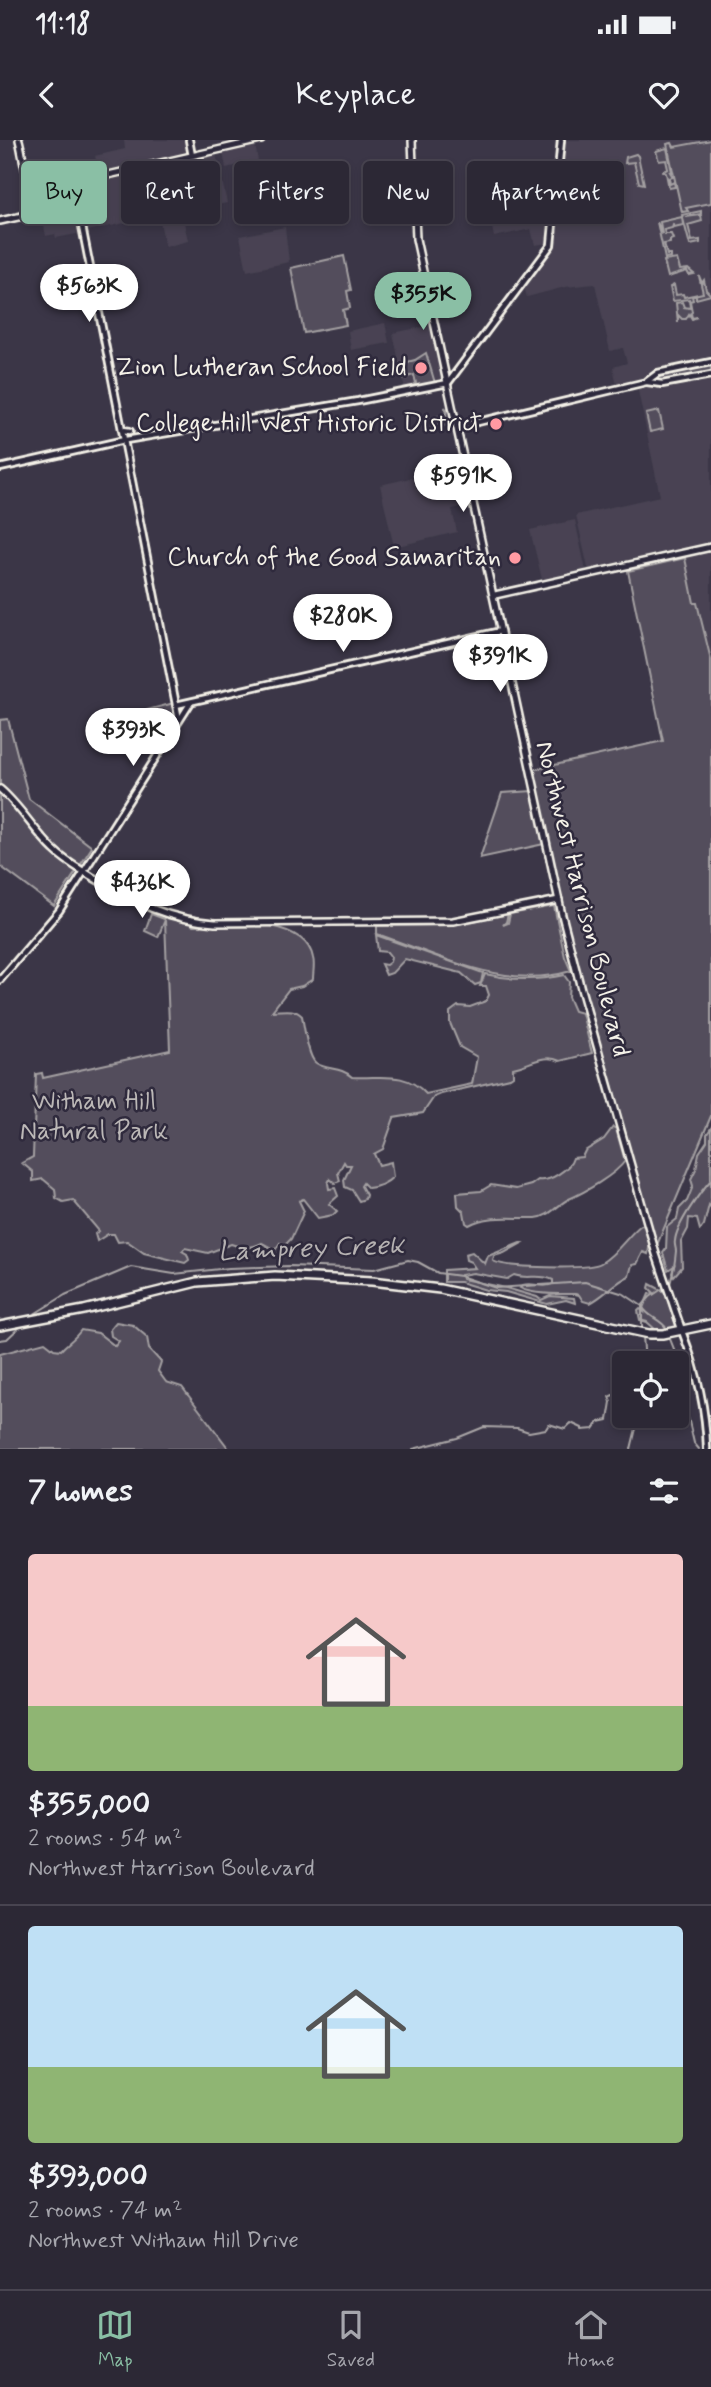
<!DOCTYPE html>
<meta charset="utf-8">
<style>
:root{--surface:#2c2835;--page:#34303d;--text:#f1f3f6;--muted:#a6a6ad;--line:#484450;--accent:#8abfa5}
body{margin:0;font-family:Mynerve,sans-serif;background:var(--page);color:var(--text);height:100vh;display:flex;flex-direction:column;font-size:26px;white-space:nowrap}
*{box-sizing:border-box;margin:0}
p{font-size:23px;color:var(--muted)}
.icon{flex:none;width:38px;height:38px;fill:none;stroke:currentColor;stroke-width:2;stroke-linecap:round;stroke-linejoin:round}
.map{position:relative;height:1309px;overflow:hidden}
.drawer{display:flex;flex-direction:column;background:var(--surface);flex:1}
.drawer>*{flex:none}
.top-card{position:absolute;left:21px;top:21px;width:670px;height:63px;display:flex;gap:14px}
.tools{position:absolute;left:612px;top:1211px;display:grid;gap:14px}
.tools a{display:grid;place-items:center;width:77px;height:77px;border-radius:7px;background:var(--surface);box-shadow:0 4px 10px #0003,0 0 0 2px var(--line);font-size:35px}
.price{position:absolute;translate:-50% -60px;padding:0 16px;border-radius:24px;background:#fff;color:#222;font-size:23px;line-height:46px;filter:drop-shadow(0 2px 4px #0008)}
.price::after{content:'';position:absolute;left:50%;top:42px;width:21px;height:16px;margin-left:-10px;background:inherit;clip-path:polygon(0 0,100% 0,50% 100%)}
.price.selected{background:var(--accent);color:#111}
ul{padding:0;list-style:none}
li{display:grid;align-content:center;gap:14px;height:371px;padding:0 28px}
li+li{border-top:2px solid var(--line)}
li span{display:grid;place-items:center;height:217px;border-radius:7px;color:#555}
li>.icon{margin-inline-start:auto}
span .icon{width:126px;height:126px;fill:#fffc;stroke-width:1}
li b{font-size:30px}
h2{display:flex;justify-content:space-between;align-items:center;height:84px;padding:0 28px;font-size:30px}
.chip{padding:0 24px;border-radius:7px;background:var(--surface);box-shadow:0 4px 10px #0003,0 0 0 2px var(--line);font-size:24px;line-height:63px}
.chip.selected{background:var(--accent);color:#111}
.status{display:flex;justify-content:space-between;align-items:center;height:49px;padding:0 35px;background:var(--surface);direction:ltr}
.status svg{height:19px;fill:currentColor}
header{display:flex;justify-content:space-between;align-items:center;height:91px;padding:0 28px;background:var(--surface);font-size:32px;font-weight:600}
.tabs{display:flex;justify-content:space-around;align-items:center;height:98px;border-top:2px solid var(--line);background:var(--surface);font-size:19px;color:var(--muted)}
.tabs a{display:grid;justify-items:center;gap:4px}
.tabs .selected{color:var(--accent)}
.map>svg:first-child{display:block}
.built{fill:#484352}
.green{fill:#534e5c;stroke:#a4a0a2;stroke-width:2}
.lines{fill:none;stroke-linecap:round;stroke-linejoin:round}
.stream{stroke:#aaa6a7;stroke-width:2}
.tertiary-casing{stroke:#f4f1e8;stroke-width:10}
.secondary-casing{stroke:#f4f1e8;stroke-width:10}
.primary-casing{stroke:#f4f1e8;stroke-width:12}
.tertiary{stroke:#2f2a3d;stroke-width:4.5}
.secondary{stroke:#2f2a3d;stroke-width:5}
.primary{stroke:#2f2a3d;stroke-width:7}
.poi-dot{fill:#ff9aa2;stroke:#2f2a3d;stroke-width:2.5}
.labels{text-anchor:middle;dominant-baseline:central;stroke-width:5;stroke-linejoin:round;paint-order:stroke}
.poi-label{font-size:26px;fill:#f4f1e8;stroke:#2f2a3d;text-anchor:end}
.street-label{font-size:26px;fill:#f4f1e8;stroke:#2f2a3d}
.park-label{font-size:26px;fill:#bcb8b7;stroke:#2f2a3d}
.water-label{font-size:28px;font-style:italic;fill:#b6b2b2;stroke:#2f2a3d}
</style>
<div class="status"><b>11:18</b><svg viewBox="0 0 49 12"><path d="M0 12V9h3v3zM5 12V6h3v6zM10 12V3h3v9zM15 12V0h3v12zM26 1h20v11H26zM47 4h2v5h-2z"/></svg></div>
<header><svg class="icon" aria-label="back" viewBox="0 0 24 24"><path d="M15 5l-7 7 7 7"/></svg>Keyplace<svg class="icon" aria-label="heart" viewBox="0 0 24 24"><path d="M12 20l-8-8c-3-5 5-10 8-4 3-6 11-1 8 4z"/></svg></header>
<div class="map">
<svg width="711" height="1309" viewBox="0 0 711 1309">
<rect width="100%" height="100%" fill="#3b3647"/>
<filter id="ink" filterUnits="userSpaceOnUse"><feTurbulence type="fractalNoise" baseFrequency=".0143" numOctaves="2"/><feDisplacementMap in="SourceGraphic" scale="14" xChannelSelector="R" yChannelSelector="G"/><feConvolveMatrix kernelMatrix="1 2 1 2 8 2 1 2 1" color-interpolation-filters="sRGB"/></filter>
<g filter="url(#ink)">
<g class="built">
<polygon points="124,0 185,0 188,13 99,33 95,16 125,9"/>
<polygon points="563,0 711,0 711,592 665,602 627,425 589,432 576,375 660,356 636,241 617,245 613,227 627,223 623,208 610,211 595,144 565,147 527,157 523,144 552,105"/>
<polygon points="255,5 258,21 226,28 223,12"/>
<polygon points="216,14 227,63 182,72 188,101 165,107 150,30"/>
<polygon points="554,23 551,62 532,67 534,48 540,46 541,26"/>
<polygon points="141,31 144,34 153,77 87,91 83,66 91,47 104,40"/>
<polygon points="75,68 81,93 56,98 55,94 46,96 42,76"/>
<polygon points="550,69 548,103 535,105 531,89 494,97 491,82"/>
<polygon points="285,87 289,122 247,131 240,96"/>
<polygon points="385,183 389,203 351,210 348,191"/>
<polygon points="432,185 444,240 442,242 405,250 393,193"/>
<polygon points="463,326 471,365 452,369 457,392 394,407 380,345"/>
<polygon points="575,380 586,431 542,439 530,390"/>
</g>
<g class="green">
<polygon points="711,0 711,63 686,68 688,71 682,72 667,4 672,3 674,7"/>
<polygon points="667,8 672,32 670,32 673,37 669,38 670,44 674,42 675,47 669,48 666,33 663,31 668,29 666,20 659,21 656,11"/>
<polygon points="636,14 638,16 644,44 639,43 634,22 625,23 626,17"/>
<polygon points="701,71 701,74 686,77 701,75 702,81 688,85 692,101 700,100 700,103 690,105 682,75"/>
<polygon points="682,77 683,85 674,87 673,85 672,88 664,90 665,94 671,94 673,99 670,100 670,103 664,104 667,115 671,115 671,118 665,119 657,82 662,94 660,82"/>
<polygon points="344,116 351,150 347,151 350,168 343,170 346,185 304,193 291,128"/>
<polygon points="677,119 680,130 688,129 694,134 689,135 687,131 668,137 664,121"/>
<polygon points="699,136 702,143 704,140 706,150 711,155 696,159 696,156 692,156 693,160 690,161 692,172 691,173 692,178 697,177 692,179 689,174 686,179 682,179 678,175 678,183 676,163 682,162 684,167 690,168 689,159 673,161 670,147 674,145 676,155 683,154 684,157 703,153"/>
<polygon points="426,213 435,243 414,249 414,245 416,243 414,235 403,238 400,224 415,220"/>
<polygon points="711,223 711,233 662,243 653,243 651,239 660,234"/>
<polygon points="449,266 453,284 433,288 431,278 446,275 445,267 447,271"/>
<polygon points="659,271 663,289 650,292 646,274"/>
<polygon points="685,418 694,463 697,463 711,520 711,976 657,1105 572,804 532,630 663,601 628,431"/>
<polygon points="174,563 177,578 154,616 136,573"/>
<polygon points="8,579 29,659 92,707 54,766 0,726 0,580"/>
<polygon points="533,651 544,704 480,718 502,653"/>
<path d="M554 766 565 817 571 831C504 851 439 815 377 794V786L453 785 508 774 506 782 503 785 508 783 510 774Z"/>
<path d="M151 774 164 779 165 774 188 780 193 786H200L201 782C229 782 306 778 313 818 315 824 313 832 313 839L302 846 289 849 272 871C283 871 294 867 302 876 304 886 308 918 316 923 328 931 340 926 352 937 380 939 405 930 426 954L472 944 477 917 460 907 450 883V872L458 866 470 867 486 861 489 855 486 846H480L485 834C511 840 538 841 564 835L569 842 568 857 574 871 582 873 592 913 560 921C544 913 530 925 513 928V936L510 938 441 954 434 957 423 973 394 978 383 1009 374 1014 379 1025 391 1022 393 1037C386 1044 378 1047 368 1048L363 1043 361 1046 366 1055 365 1059 359 1061 352 1050 345 1047 344 1040 351 1025H346L344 1022 338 1033 340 1041 335 1043 330 1039 328 1043 329 1049 335 1048 338 1056 329 1064 337 1071 333 1075 318 1078 303 1059 299 1061 304 1071 291 1099 284 1106 280 1103 275 1110 262 1103C251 1109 243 1108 231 1104L208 1113 185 1108 182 1111 187 1114 189 1120 185 1123 144 1113 127 1101 118 1102 114 1094H108L97 1101 95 1094 99 1091 73 1060 63 1062 56 1058 55 1049 43 1039 33 1041V1032L22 1023 33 1017 36 934 42 933 43 938 170 910 165 780 158 797 145 791Z"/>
<polygon points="376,795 483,833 481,843 475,845 461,833 405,819 392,833 386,835 381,824 386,825 390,822 391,817 387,812 378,811"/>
<path d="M613 987 616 989 625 1021C615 1035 585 1052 569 1059 558 1064 550 1077 536 1078 515 1079 490 1074 469 1085L466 1083 464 1072 458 1066 457 1053 481 1051 491 1045 516 1049 531 1045 538 1040C550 1042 570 1029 573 1018L582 1017 585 1011 604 999Z"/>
<polygon points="711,988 711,1067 709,1065 704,1085 700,1090 697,1079 689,1078 688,1089 681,1102 682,1127 674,1136 672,1133 674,1126 668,1130 663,1113 666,1109 667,1087 677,1079 679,1069 687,1061 693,1046 691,1039 696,1029 699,1013 707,1001 707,994"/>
<path d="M641 1085 645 1086 650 1102 648 1114 643 1112 637 1124 632 1125 629 1136C614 1143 604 1156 590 1163L583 1161 579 1155 575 1154C561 1154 531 1155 520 1148L523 1145C533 1142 544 1149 553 1144V1140C540 1133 527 1140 514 1135L507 1139 473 1133 461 1135 462 1139 506 1148 537 1157 541 1160 550 1156 574 1158 575 1163 566 1160 547 1164 506 1152 486 1150 460 1142H444V1130L475 1128 471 1122 466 1120 465 1114 472 1112 485 1124 488 1116 520 1103H522L504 1113 494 1116 493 1121C504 1128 590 1130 601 1123 618 1113 627 1096 641 1085Z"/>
<polygon points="650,1144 665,1152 677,1188 656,1190 647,1182 640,1180 638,1171 640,1169 644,1172 643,1168 649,1154 654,1153 649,1148"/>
<path d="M116 1182 133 1185 147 1197 149 1209 161 1222 158 1231 166 1242 182 1247 229 1309H0V1214L45 1202 54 1209 61 1210C68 1202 75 1199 81 1190L98 1193 115 1206 119 1201 111 1196 110 1189Z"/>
</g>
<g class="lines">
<g class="stream">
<polyline points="711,1025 711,1031"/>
<path d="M670 1144C673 1134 675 1122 676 1111 676 1108 674 1104 675 1101 676 1085 701 1051 711 1040"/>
<path d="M662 1149 650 1157 642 1166C648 1178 660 1178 667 1189"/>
<polyline points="31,1176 65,1155 131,1127 174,1134 229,1128 290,1126 374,1129 408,1120 418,1122 438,1133 460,1136 496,1148 585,1142 624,1154 642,1166 642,1189"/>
<polyline points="668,1194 674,1209 675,1223"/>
<polyline points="643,1196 645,1223"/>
<polyline points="0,1200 7,1199 22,1185"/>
<polyline points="677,1230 694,1303 699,1309"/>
<polyline points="413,1309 457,1298 484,1287 517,1288 529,1292 546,1289 549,1284 565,1289 571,1283 582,1288 582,1290 594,1289 599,1282 608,1280 611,1262 609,1257 613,1255 617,1257 619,1249 625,1243"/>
<polyline points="631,1309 639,1276"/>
</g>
<defs>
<g id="tertiary">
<polyline points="189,0 192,16"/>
<polyline points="71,57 79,71 179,580"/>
<polyline points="647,242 662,244 711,235"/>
<polyline points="457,287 646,242 658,233 711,222"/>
<polyline points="123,290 130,291"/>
<polyline points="0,328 120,301 358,261 448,243 551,105 561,0"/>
<polyline points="176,565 501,491"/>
<polyline points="0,840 59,771 191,562"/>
<path d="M682 1191C697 1230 706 1267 707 1309"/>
</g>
<g id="secondary">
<path d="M19 0C22 11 23 24 27 34 35 50 58 44 71 57"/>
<polyline points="412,0 416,99 562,775 581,849 656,1114 682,1191"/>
<polyline points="0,81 58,68 95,38 261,0"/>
<polyline points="495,455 711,407"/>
<path d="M0 649C21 667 34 691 54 710 66 722 80 729 94 738 133 762 169 780 215 783L453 781 559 760"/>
</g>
<polyline id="primary" points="0,1186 84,1170 197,1142 275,1136 372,1141 440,1149 649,1194 663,1194 711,1184"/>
</defs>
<use href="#tertiary" class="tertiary-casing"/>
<use href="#secondary" class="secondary-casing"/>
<use href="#primary" class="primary-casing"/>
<use href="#tertiary" class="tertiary"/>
<use href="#secondary" class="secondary"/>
<use href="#primary" class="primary"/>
</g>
</g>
<g class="poi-dot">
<circle cx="421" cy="228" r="7"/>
<circle cx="496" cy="284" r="7"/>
<circle cx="515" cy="418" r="7"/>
</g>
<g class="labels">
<g class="poi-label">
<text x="407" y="228">Zion Lutheran School Field</text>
<text x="482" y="284">College Hill West Historic District</text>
<text x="501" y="418">Church of the Good Samaritan</text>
</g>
<g class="street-label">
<text transform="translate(582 759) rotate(76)">Northwest Harrison Boulevard</text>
</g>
<g class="park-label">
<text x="94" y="962">Witham Hill<tspan x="94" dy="30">Natural Park</tspan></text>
</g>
<g class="water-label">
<text transform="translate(311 1109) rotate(-2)">Lamprey Creek</text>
</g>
</g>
</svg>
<div class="tools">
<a><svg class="icon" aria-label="locate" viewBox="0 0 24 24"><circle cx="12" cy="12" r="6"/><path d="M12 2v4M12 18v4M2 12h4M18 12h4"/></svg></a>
</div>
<b class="price" style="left:89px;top:184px">$563K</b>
<b class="price selected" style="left:423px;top:192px">$355K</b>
<b class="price" style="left:463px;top:374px">$591K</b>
<b class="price" style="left:343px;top:514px">$280K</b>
<b class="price" style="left:500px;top:554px">$391K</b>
<b class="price" style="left:133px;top:628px">$393K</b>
<b class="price" style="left:142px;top:780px">$436K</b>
<div class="top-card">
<a class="chip selected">Buy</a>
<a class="chip">Rent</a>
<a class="chip">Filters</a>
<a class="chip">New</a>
<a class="chip">Apartment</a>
</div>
</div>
<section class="drawer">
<h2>7 homes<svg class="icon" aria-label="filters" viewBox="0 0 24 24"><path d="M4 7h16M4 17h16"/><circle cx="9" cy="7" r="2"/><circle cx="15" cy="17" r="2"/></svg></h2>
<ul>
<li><span style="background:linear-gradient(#f6c9c9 70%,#8fb573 0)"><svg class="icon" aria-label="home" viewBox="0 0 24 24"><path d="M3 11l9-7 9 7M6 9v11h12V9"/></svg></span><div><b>$355,000</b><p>2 rooms · 54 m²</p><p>Northwest Harrison Boulevard</p></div></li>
<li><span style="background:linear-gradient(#bfe0f5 65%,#8fb573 0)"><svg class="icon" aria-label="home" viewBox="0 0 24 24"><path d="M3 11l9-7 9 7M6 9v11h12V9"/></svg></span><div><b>$393,000</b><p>2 rooms · 74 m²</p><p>Northwest Witham Hill Drive</p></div></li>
</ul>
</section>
<nav class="tabs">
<a class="selected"><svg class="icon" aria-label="map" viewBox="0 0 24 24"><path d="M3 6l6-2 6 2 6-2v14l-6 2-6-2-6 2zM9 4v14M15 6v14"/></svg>Map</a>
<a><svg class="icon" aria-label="saved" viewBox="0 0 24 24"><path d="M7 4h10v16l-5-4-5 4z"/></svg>Saved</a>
<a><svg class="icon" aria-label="home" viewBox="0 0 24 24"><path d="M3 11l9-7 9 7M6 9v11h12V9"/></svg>Home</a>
</nav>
